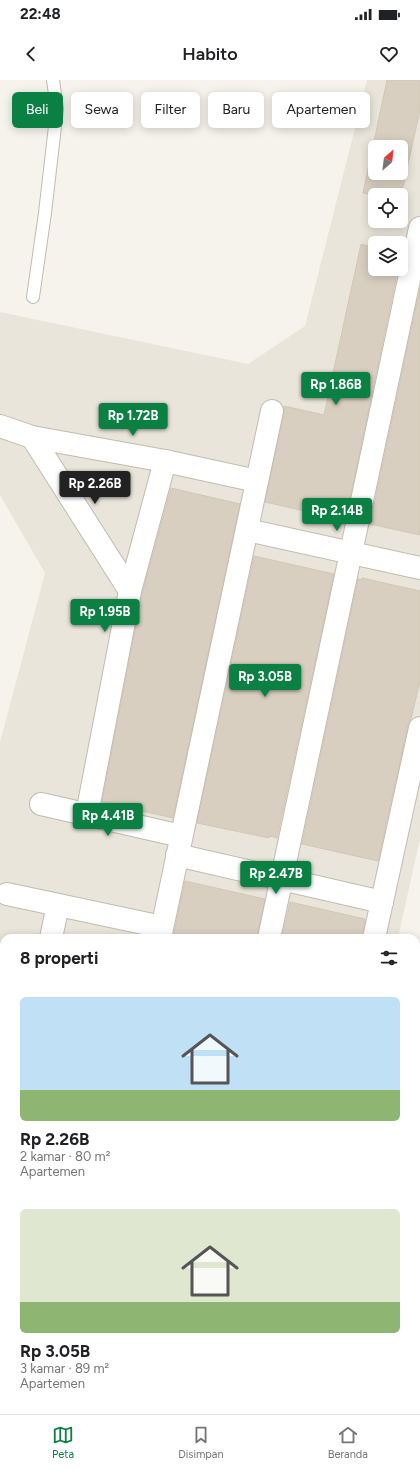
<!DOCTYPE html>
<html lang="id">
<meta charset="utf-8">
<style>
:root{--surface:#fff;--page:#f6f6f6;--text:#202124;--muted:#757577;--line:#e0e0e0;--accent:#0b8043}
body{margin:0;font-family:Figtree,sans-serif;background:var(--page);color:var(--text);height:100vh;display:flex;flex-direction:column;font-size:15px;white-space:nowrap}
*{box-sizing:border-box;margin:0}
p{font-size:13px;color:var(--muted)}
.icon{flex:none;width:22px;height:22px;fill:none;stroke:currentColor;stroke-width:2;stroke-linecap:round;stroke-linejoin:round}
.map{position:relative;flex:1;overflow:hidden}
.details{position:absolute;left:0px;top:854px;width:420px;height:480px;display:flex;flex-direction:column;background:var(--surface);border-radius:12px 12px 0 0;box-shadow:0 2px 10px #0003}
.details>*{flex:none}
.guide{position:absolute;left:12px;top:12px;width:396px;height:36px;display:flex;gap:8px}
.needle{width:26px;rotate:28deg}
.tools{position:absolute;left:368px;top:60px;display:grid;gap:8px}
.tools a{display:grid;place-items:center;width:40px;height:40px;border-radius:6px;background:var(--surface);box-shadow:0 2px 10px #0003;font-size:20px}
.price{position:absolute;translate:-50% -34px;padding:0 9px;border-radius:4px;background:var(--accent);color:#fff;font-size:13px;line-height:26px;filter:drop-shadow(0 1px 2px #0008)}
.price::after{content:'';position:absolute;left:50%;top:24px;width:12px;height:9px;margin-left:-6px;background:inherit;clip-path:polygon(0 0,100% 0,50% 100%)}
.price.active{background:#222;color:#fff}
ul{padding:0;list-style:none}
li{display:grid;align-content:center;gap:8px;height:212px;padding:0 20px}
li span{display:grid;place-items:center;height:124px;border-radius:6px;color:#555}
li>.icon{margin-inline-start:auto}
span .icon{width:72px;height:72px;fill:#fffc;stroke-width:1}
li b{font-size:17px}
h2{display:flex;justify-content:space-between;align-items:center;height:48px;padding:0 20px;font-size:17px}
.chip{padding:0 14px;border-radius:6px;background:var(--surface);box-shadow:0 2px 10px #0003;font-size:14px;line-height:36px}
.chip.active{background:var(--accent);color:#fff}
.status{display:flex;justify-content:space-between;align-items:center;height:28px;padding:0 20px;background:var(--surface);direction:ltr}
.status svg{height:11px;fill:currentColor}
header{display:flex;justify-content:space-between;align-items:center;height:52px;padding:0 20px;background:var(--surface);font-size:18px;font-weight:600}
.tabs{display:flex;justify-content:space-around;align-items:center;height:56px;border-top:1px solid var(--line);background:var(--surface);font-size:11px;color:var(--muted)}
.tabs a{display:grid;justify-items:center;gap:2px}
.tabs .active{color:var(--accent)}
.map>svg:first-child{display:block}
.residential{fill:#eae5da;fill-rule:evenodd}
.building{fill:#d8cfc1;stroke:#d3c7b4;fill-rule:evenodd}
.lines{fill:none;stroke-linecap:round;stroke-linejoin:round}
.service-casing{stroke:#c2bbae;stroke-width:14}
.minor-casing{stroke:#c2bbae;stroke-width:24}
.service{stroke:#fff;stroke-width:12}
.minor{stroke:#fff;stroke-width:22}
</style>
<div class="status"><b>22:48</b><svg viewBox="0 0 49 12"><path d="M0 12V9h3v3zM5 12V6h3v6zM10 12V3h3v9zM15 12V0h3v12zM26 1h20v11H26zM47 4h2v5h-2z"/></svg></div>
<header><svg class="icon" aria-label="back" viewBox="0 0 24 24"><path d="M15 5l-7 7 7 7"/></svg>Habito<svg class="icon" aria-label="heart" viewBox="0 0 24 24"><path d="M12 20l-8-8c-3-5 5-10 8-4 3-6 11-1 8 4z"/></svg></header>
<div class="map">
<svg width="420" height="1334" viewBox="0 0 420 1334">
<rect width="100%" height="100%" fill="#f6f3ec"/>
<path class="residential" d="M367 0H420V758L398 858H4V1330H295L294 1334H0V662L45 493 0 415V232L248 284 305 246ZM375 67H401V93H375ZM375 115H401V141H375ZM375 163H401V189H375Z"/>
<g class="building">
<path d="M387 0H420V30L401 116V115H375L363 113ZM375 67H401V93H375Z"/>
<polygon points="361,164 375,168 375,189 398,189 346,438 341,437 340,439 265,422 284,334 284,326 324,335"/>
<polygon points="420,208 420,455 370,444"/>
<polygon points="171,408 240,424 173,738 102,722 142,514"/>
<polygon points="254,476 334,494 277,758 270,756 269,758 197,743"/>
<polygon points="362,498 420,511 420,601 411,639 408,645 378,781 302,764 358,499 361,500"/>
<polygon points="185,801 265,819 257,858 173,858"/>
<polygon points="290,822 365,839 362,858 282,858"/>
</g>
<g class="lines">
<defs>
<polyline id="service" points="33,217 45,133 57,29 53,0"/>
<g id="minor">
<polyline points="0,346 32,357 165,381 257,401"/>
<polyline points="32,357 130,511"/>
<polyline points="247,450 420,488"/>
<polyline points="41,724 181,756"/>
<polyline points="87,734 130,511 165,381"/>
<polyline points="177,775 382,822"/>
<polyline points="7,814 162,847"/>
<polyline points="51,858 58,825"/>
<polyline points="160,858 272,331"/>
<polyline points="269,858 420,148"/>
<polyline points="374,858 420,648"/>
<polyline points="0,1043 4,1044"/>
<polyline points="0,1096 4,1078"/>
<polyline points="58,1334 59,1330"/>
<polyline points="168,1334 168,1330"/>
<polyline points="278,1334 279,1330"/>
</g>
</defs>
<use href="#service" class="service-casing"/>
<use href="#minor" class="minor-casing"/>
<use href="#service" class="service"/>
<use href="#minor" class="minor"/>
</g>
</svg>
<div class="tools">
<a><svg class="needle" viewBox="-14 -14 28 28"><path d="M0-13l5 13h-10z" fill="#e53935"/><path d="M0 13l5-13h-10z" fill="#757577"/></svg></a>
<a><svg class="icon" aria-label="locate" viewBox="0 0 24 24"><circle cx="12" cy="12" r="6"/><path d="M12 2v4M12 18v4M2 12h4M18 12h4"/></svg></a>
<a><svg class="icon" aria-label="layers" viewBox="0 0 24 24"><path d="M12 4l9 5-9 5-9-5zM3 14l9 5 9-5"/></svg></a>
</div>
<b class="price" style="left:336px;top:326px">Rp 1.86B</b>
<b class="price" style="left:133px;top:357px">Rp 1.72B</b>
<b class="price active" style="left:95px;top:425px">Rp 2.26B</b>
<b class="price" style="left:337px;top:452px">Rp 2.14B</b>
<b class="price" style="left:105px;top:553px">Rp 1.95B</b>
<b class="price" style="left:265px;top:618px">Rp 3.05B</b>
<b class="price" style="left:108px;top:757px">Rp 4.41B</b>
<b class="price" style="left:276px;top:815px">Rp 2.47B</b>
<div class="guide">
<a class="chip active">Beli</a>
<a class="chip">Sewa</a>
<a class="chip">Filter</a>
<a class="chip">Baru</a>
<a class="chip">Apartemen</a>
</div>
<section class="details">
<h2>8 properti<svg class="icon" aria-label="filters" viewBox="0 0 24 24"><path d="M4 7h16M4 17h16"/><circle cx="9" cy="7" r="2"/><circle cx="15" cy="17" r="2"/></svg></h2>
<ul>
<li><span style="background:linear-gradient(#bfe0f5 75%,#8fb573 0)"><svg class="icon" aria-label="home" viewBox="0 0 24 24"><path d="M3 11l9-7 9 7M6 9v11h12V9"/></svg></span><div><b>Rp 2.26B</b><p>2 kamar · 80 m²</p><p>Apartemen</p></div></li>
<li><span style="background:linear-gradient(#dfe7d0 75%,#8fb573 0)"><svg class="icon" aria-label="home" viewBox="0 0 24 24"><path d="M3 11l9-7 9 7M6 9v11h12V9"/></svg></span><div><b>Rp 3.05B</b><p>3 kamar · 89 m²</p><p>Apartemen</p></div></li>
</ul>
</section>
</div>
<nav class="tabs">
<a class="active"><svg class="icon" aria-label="map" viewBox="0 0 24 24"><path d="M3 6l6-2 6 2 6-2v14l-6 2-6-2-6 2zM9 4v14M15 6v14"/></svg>Peta</a>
<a><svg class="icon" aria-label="saved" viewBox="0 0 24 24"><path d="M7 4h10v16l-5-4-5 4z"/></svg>Disimpan</a>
<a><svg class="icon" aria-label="home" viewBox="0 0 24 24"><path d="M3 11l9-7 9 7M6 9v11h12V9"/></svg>Beranda</a>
</nav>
